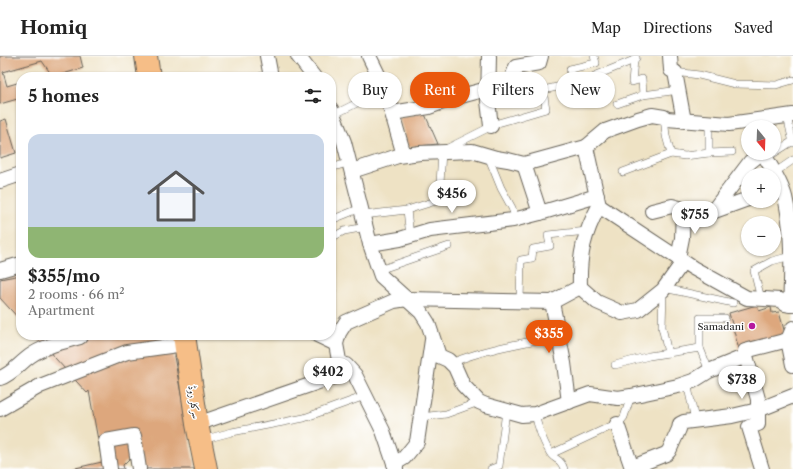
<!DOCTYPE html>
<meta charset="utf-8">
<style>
:root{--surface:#fff;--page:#f2f2f2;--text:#222;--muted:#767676;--line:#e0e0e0;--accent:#ea580c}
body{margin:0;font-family:"Libre Caslon Text",Amiri,serif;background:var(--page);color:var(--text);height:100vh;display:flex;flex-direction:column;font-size:15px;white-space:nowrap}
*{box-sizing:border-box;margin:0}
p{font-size:13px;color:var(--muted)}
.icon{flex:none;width:22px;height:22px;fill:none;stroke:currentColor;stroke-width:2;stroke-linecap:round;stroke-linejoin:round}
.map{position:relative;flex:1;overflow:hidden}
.details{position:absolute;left:16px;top:16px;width:320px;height:268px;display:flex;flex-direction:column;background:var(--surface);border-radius:16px;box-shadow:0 1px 3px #0004}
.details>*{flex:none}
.hud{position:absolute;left:348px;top:16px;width:380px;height:36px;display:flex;gap:8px}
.needle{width:26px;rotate:161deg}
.buttons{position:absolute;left:741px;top:64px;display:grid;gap:8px}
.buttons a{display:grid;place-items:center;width:40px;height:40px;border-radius:50%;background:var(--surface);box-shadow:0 1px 3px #0004;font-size:20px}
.price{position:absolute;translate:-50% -34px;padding:0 9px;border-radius:14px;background:#fff;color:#222;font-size:13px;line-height:26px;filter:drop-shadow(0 1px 2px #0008)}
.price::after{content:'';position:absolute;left:50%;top:24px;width:12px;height:9px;margin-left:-6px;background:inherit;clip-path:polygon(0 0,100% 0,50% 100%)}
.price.current{background:var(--accent);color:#fff}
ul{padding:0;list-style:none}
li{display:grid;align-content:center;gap:8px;height:212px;padding:0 12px}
li span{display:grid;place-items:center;height:124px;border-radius:12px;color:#555}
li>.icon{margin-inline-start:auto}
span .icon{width:72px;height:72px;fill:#fffc;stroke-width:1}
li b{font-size:17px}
h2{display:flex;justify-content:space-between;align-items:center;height:48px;padding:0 12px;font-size:17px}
.pill{padding:0 14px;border-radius:18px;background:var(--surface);box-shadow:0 1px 3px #0004;font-size:14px;line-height:36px}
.pill.current{background:var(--accent);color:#fff}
header{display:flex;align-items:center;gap:24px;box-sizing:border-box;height:56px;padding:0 20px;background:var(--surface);border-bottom:1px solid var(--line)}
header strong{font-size:19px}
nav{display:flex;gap:22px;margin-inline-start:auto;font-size:14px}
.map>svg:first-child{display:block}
.building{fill:#dda77d}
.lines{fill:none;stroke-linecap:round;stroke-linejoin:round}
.service-casing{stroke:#666157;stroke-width:8}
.minor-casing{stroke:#666157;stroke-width:16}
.primary-casing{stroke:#666157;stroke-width:24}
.service{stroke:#fff;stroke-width:7}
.minor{stroke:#fff;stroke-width:14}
.primary{stroke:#f6be87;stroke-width:22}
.poi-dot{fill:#b5179e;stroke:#fff;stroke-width:1.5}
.labels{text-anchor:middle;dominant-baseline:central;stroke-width:3;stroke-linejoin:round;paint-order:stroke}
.poi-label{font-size:10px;fill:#1c1c1c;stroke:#fff;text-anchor:end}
.street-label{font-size:10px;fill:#1c1c1c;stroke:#fff}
</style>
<header>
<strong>Homiq</strong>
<nav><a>Map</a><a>Directions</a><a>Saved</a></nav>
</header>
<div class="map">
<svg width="793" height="413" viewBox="0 0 793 413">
<rect width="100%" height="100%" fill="#fff"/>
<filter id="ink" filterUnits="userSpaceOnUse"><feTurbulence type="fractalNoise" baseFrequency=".025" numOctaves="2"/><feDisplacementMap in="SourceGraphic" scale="8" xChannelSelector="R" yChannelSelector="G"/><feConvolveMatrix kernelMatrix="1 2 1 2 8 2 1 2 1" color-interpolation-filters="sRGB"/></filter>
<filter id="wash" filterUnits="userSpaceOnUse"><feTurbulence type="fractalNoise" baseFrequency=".012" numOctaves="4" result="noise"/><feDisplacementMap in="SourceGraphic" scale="16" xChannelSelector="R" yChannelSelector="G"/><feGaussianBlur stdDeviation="0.9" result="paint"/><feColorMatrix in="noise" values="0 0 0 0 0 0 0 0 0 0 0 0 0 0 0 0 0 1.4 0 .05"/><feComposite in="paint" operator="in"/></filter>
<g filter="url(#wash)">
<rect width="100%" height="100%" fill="#eee2c4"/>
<g id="blocks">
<g class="building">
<polygon points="0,0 80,0 83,12 53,21 42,5 3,16 7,30 17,27 21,42 0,48"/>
<polygon points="424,56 438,88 408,91 399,62"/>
<polygon points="6,63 16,97 0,102 0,65"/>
<polygon points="21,219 21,265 0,242 0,223"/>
<polygon points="757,249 759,255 771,251 772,257 779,256 786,281 739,294 729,257"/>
<polygon points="34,279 122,279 123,283 128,279 170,279 195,413 135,413 132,400 123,409 124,413 71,413 102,406 89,335 87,337"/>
</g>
</g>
</g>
<g filter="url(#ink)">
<use href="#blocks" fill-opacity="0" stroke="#666157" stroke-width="1"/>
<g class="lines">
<defs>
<g id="service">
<polyline points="634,4 632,26 642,23 643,39 679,34"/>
<polyline points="675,16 699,19 735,28 776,29 793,24"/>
<polyline points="259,21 271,17"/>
<polyline points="577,30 600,35"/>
<polyline points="580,30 587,23 634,4 636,2"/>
<polyline points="617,48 643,39"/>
<polyline points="331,59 333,59 385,33"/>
<polyline points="787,60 793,87"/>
<polyline points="709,67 709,97 732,96"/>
<polyline points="671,98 685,100 709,97"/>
<polyline points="488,100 501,132 512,152 516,163"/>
<polyline points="766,102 793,85"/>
<polyline points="331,112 350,106"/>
<polyline points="623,116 671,98 666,80 664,61"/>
<polyline points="774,117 793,104"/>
<polyline points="407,154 439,144 442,95 498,67 546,53 543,34 571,28 570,13 596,7 594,0"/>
<polyline points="363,159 407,154 410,180"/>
<polyline points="331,164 361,152"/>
<polyline points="331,182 344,175 366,171"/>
<polyline points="379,214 449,190"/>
<polyline points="664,232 733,247"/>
<polyline points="331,234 332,235"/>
<polyline points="663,234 662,271 668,297"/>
<polyline points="761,243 754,215 772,205 791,200"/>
<polyline points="520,245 521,204 532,202 533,193 550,190 548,179 587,175"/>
<polyline points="700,292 700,262 725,262"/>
<path d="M451 307C485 293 522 287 558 280"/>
<polyline points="615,309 649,300 700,292 709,315"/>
<polyline points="687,327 695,364"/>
<path d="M535 358C538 372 543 385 550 397 555 405 560 401 564 413"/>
<polyline points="421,361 446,358 479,346"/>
<polyline points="202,384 232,376 304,362 365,340"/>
<polyline points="551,398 620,366 624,361 631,340"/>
<polyline points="491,413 499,410 506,355"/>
</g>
<g id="minor">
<polyline points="267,0 271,21"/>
<polyline points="298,0 314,21"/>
<polyline points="369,0 385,33 404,99"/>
<polyline points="489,0 488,45 491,70"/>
<polyline points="670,0 671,14 675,16 684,65"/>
<polyline points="331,53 344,86 370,188 381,220 421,256 428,267 439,300 448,304 455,311 463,329 479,346 486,349 522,359 535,358 590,338 618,342 631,340 678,330 693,325 709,315 746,300 745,295 788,284"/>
<polyline points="392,57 429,51 457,41 510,27 516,11 539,7 541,0"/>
<path d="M763 97C771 111 781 126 785 141 793 174 792 214 790 249"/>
<polyline points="524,108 540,157 597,140"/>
<polyline points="352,115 398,100 420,97 472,95 496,102 508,104 524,108 586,91"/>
<polyline points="0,125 21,118"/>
<polyline points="599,150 693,212 747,242 780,244 785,248 793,249"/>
<polyline points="652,155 672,150 683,153 712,156 748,143"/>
<polyline points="712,156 750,106 761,97"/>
<polyline points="370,188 400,183 430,174 513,164 540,157"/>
<polyline points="678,202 682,182 683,153"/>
<polyline points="0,214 21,208"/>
<polyline points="580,231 597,246 622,257 638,254 663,234 683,206"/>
<polyline points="552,246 564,307 569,346"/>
<polyline points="793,272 788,284 793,309"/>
<polyline points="317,279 336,288"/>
<polyline points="746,300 758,343 758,368 749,371 762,413"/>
<polyline points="340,310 346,309 355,319 383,375 396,413"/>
<path d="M0 322C12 318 19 308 30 300 44 290 63 286 80 281"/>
<polyline points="0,353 40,330 127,296 177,289"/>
<path d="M197 368 336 320 340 315V310L336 288 339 277 346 266 394 245 407 243 552 246 580 231C579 198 584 178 599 150L586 91 605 75 638 63 652 59 664 61 667 63 729 68 793 59"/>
<polyline points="617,368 631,409 635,410 666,398 669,395 679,373 680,368 684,366 732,360 758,354 793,340"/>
<polyline points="394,408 404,402 417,386 432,284"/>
<polyline points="110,413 106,385 134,380 139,413"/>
</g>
<g id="primary">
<polyline points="146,0 149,21"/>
<polyline points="184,279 197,368 206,413"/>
</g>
</defs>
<use href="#service" class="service-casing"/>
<use href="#minor" class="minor-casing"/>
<use href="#primary" class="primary-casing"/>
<use href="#service" class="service"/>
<use href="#minor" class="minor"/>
<use href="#primary" class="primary"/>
</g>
</g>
<circle class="poi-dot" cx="752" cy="270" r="4"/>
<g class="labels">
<g class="poi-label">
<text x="744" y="270">Samadani</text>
</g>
<g class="street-label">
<text transform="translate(194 346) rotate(82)">سرکلر روڈ</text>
</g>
</g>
</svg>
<div class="buttons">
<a><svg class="needle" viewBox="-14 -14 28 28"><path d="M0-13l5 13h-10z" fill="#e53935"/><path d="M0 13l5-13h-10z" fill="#767676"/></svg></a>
<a>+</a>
<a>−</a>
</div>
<b class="price" style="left:452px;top:158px">$456</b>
<b class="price" style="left:695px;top:179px">$755</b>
<b class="price current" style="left:549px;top:298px">$355</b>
<b class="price" style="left:328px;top:336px">$402</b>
<b class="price" style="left:742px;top:344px">$738</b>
<div class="hud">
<a class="pill">Buy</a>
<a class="pill current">Rent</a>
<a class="pill">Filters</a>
<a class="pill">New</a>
</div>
<section class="details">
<h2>5 homes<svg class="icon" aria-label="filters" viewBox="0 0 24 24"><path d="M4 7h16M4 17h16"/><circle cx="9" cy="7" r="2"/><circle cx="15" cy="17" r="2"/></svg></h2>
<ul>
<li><span style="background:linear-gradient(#c9d6e8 75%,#8fb573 0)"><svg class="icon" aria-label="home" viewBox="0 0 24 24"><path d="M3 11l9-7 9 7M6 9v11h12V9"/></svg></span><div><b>$355/mo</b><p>2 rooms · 66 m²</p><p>Apartment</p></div></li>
</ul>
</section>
</div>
